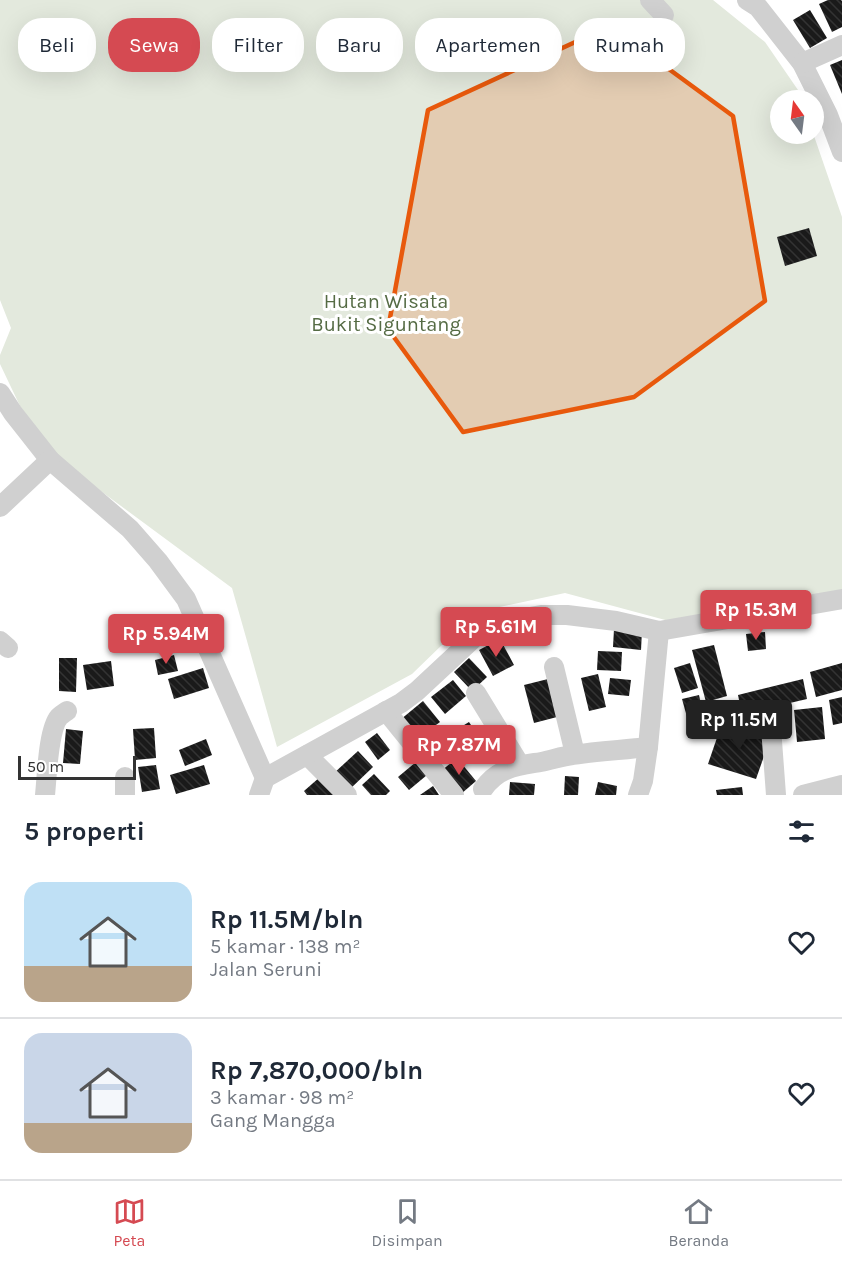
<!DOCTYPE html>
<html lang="id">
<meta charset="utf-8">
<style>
:root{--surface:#fff;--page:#f6f6f7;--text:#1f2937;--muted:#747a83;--line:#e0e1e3;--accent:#d54a52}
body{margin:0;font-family:Karla,sans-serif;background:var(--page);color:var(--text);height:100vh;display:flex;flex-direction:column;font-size:22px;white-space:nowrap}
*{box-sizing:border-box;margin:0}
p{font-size:20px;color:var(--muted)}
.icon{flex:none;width:33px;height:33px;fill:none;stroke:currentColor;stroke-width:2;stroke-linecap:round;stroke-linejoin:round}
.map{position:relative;height:795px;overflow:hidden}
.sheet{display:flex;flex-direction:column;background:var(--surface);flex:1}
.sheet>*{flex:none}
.guide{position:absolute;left:18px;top:18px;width:807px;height:54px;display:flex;gap:12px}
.needle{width:39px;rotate:346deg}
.tools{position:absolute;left:770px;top:90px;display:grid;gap:12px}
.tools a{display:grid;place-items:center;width:54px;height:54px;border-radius:50%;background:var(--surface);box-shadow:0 6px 24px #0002;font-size:30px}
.scale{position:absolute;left:18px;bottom:15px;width:118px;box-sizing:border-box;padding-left:6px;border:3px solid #333;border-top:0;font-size:16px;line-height:21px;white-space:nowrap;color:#333;-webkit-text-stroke:4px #fff;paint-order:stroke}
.price{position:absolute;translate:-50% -51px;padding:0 14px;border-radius:6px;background:var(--accent);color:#fff;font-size:20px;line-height:39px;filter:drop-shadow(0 2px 3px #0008)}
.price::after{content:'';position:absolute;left:50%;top:36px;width:18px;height:14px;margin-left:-9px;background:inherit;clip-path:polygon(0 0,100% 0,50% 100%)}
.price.active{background:#222;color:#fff}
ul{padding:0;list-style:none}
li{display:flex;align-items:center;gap:18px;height:150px;padding:0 24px}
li+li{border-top:2px solid var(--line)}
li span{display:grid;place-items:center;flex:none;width:168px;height:120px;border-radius:18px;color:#555}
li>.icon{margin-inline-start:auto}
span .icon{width:72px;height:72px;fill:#fffc;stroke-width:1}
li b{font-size:26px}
h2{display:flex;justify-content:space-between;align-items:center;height:72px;padding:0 24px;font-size:26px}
.pill{padding:0 21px;border-radius:24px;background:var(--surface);box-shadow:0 6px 24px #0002;font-size:21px;line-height:54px}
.pill.active{background:var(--accent);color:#fff}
.menu{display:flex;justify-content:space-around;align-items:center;height:84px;border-top:2px solid var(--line);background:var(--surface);font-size:16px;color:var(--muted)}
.menu a{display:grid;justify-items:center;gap:3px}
.menu .active{color:var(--accent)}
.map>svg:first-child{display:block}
.green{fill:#e3e9dd}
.building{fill:url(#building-back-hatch)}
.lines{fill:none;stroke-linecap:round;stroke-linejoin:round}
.minor{stroke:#d0d0d0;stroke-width:20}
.marked{fill:#e8590c;fill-opacity:0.2;stroke:#e8590c;stroke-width:4.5;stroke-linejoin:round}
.labels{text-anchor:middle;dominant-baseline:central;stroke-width:6;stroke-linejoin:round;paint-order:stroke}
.park-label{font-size:20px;fill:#556b44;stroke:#fff}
</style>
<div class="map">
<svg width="842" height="795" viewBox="0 0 842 795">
<defs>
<pattern id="building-back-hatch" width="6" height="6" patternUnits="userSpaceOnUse" patternTransform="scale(1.5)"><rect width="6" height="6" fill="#1a1a1a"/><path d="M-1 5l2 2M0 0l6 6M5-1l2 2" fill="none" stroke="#333"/></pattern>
</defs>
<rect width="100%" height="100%" fill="#fff"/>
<polygon class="green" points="0,0 713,0 765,42 798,90 802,100 780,100 780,134 813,133 842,217 842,595 669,621 565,593 476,612 412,674 277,747 232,588 52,455 20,406 0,364 0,355 11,328 0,300"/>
<g class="building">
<polygon points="828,0 841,0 842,1 842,27 832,32 819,4"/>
<polygon points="810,10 827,38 810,48 793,20"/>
<polygon points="842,60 842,94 830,65"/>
<polygon points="809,228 817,256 785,266 777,237"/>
<polygon points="186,625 189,644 157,649 153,630"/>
<polygon points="614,629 642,631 641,650 613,647"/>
<polygon points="765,632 766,649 748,651 746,634"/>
<polygon points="500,639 514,665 493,676 479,650"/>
<polygon points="714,645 727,696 706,702 692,650"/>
<polygon points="598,651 622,652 621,671 597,670"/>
<polygon points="174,655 178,671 158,675 155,660"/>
<polygon points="59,658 77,658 76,692 59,691"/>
<polygon points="469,658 487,677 472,691 454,672"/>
<polygon points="111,661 114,686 87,690 83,665"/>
<polygon points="690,663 698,688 682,693 674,668"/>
<polygon points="842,663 842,690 816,697 810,672"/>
<polygon points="203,668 209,688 174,699 168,679"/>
<polygon points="598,674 606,707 589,711 581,678"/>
<polygon points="610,678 631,680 629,696 608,694"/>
<polygon points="548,679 557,717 534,723 524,685"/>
<polygon points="803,679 807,699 742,714 738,695"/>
<polygon points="453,680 466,696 445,714 431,697"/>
<polygon points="699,695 703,713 687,717 682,699"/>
<polygon points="842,697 842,723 833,725 829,700"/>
<polygon points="423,701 440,722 416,740 400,720"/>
<polygon points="822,707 825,739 797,742 794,710"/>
<polygon points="469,722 478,736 457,749 448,735"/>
<polygon points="722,723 770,739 756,779 708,764"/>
<polygon points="154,728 156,758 135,760 133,729"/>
<polygon points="66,729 83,731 80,764 63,763"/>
<polygon points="377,733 390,750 378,760 365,742"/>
<polygon points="206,739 212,755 185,766 179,750"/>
<polygon points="358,751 373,767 349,790 333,774"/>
<polygon points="457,758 476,781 461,794 441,771"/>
<polygon points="416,762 427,775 409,790 398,777"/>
<polygon points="156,765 160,789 142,792 138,767"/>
<polygon points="204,765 210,784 176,794 170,775"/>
<polygon points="374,774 390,791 386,795 371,795 362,785"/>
<polygon points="565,776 579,777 578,795 564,795"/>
<polygon points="320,777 335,795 307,795 304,791"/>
<polygon points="510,782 535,784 534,795 509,795"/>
<polygon points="598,782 617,786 616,795 595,795"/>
<polygon points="433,786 439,795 420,795"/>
<polygon points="742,787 743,795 717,795 716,790"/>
</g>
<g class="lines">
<g class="minor">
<polyline points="650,0 664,15"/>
<polyline points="747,0 758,7 802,63 828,115 842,152"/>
<polyline points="802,63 842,45"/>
<polyline points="0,393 13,413 50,460 130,529 158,561 186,599 265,778"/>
<polyline points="0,507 50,460"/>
<polyline points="0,641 8,648"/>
<polyline points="554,667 575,754"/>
<polyline points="476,693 520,765"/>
<polyline points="386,711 454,795"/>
<polyline points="770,714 776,795"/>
<polyline points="307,755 347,795"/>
<path d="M483 789C499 767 517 766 541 762 552 760 562 756 573 755 598 751 623 750 648 747"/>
<path d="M45 795C47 777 48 730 59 717 61 715 64 713 67 711"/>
<polyline points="125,795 125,777"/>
<polyline points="259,795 265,778 401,703 417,691 475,637 496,626 519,619 541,615 567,615 616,621 659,631 842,599"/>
<polyline points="638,795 643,781 648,747 659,631"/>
<polyline points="803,795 842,785"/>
</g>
</g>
<path class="marked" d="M610 26 733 116 765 301 634 397 463 432 388 329 428 110Z"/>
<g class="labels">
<g class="park-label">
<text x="386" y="301">Hutan Wisata<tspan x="386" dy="23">Bukit Siguntang</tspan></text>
</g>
</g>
</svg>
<div class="tools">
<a><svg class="needle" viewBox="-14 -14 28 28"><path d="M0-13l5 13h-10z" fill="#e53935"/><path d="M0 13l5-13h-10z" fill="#747a83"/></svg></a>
</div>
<div class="scale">50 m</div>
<b class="price" style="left:756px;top:641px">Rp 15.3M</b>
<b class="price" style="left:496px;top:658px">Rp 5.61M</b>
<b class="price" style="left:166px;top:665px">Rp 5.94M</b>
<b class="price active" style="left:739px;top:751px">Rp 11.5M</b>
<b class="price" style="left:459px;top:776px">Rp 7.87M</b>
<div class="guide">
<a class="pill">Beli</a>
<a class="pill active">Sewa</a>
<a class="pill">Filter</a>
<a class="pill">Baru</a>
<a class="pill">Apartemen</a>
<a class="pill">Rumah</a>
</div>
</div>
<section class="sheet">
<h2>5 properti<svg class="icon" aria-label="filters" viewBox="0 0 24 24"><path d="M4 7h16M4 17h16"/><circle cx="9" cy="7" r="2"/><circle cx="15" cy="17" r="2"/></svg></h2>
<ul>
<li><span style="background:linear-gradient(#bfe0f5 70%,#b9a48a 0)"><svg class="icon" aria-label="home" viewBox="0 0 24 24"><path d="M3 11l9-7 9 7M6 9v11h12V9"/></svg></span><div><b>Rp 11.5M/bln</b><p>5 kamar · 138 m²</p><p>Jalan Seruni</p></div><svg class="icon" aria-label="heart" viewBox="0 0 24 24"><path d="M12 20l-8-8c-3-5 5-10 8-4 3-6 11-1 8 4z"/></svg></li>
<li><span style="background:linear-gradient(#c9d6e8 75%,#b9a48a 0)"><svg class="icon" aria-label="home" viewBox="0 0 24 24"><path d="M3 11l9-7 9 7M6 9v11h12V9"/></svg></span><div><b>Rp 7,870,000/bln</b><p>3 kamar · 98 m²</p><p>Gang Mangga</p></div><svg class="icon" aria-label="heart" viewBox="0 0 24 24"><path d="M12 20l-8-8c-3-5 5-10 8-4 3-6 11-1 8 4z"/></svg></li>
</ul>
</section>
<nav class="menu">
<a class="active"><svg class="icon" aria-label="map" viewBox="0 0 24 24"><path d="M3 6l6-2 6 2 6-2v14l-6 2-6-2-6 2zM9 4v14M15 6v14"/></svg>Peta</a>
<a><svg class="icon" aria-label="saved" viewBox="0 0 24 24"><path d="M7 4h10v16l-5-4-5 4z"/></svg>Disimpan</a>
<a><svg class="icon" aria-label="home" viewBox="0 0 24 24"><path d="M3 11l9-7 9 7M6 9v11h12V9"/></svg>Beranda</a>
</nav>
